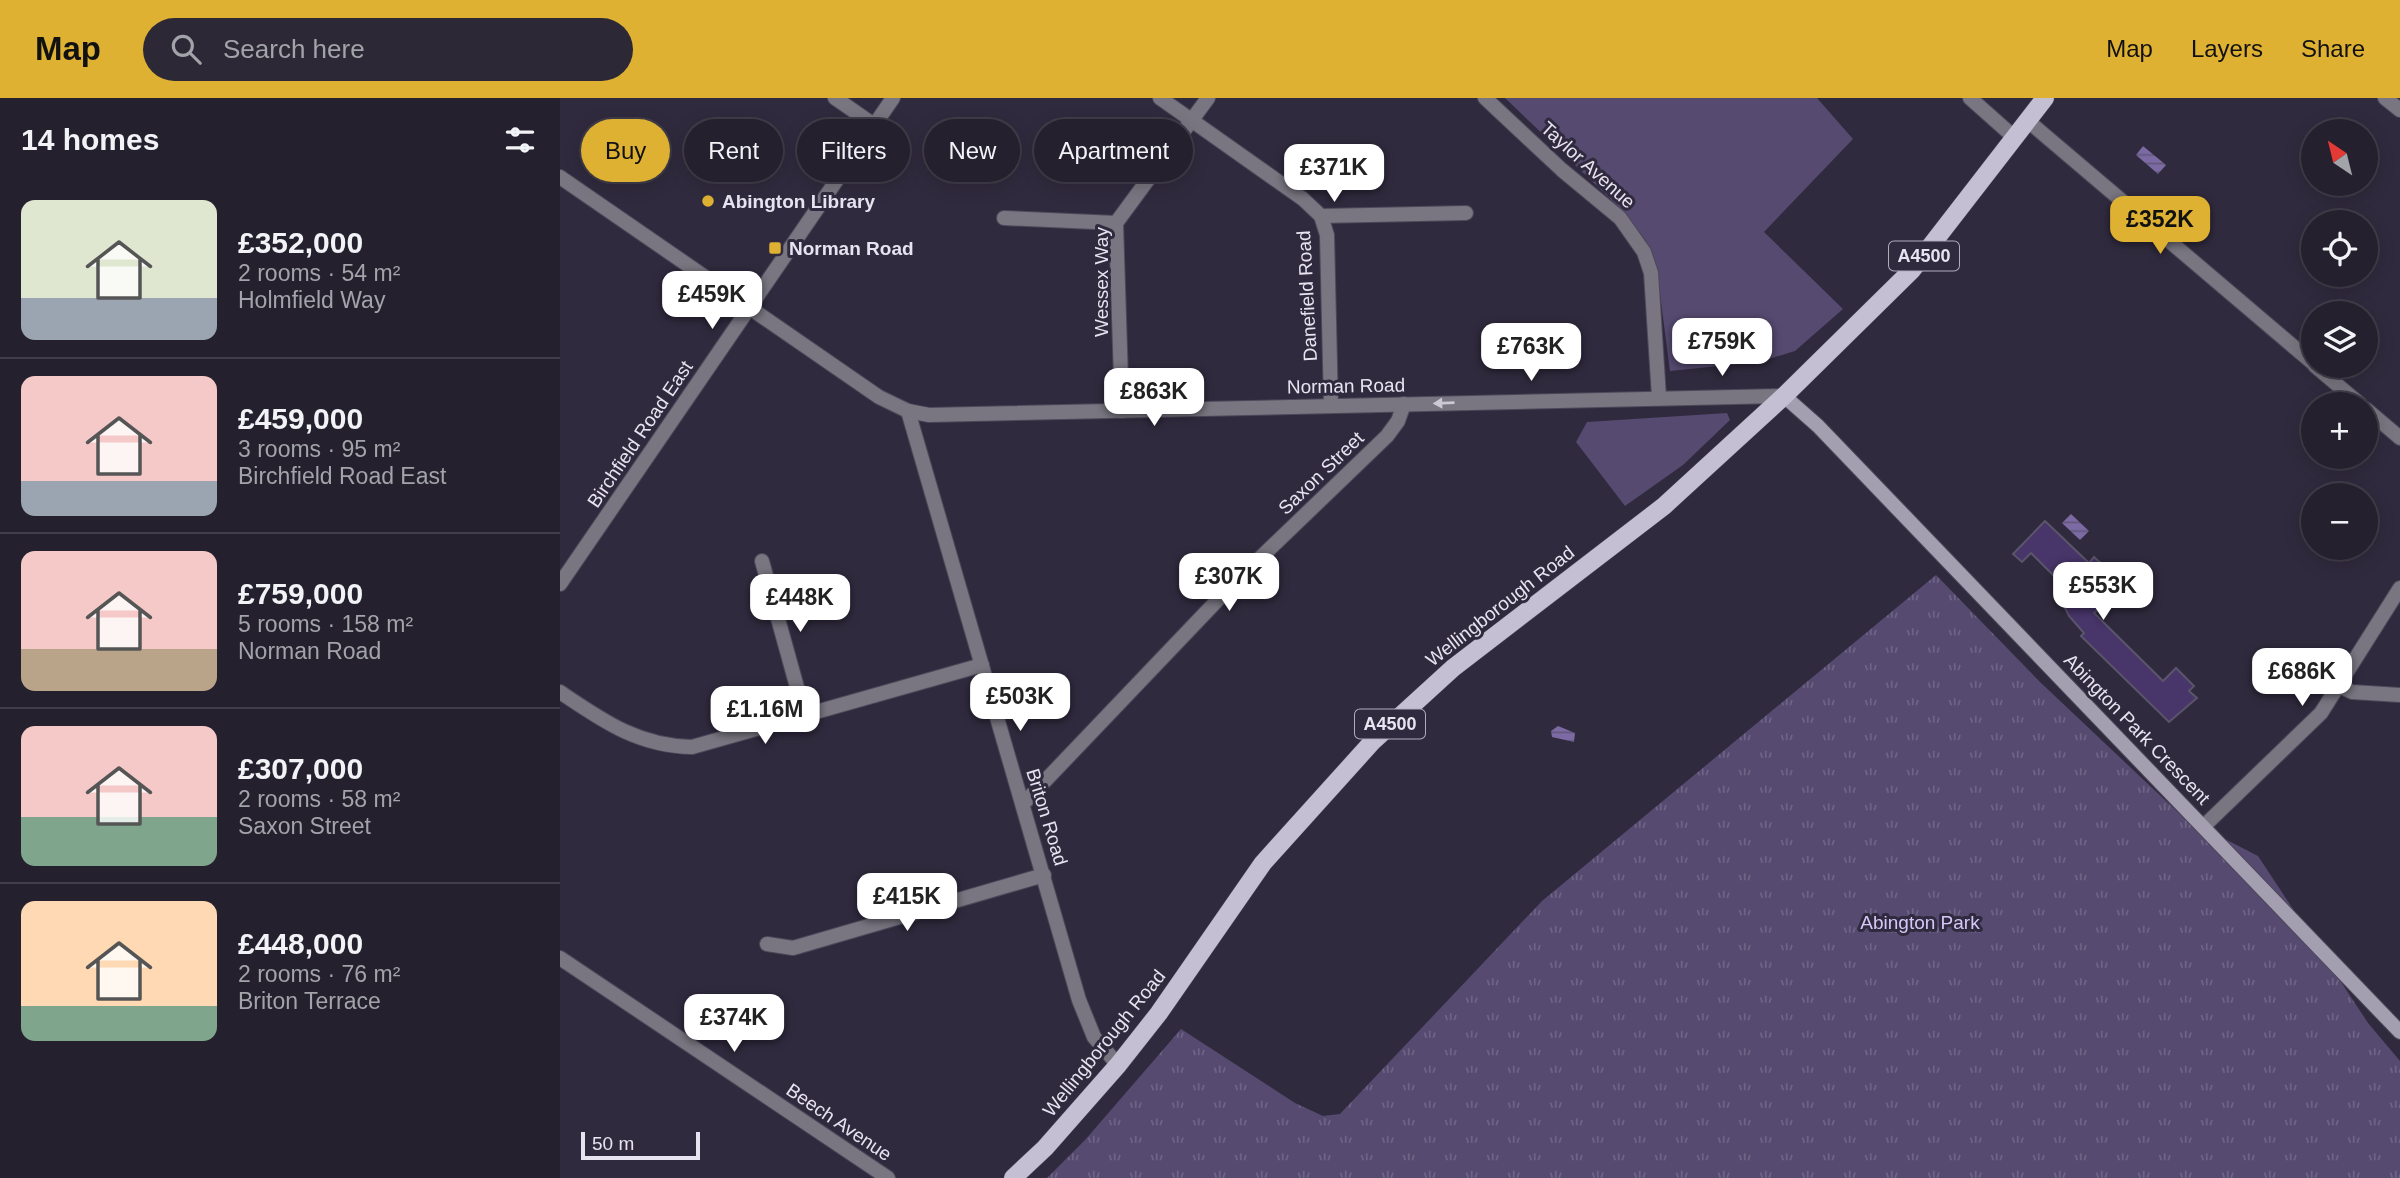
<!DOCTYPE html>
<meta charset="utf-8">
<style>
:root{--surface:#24202e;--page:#2c2836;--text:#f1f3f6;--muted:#a3a3aa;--line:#413e4a;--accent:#deb133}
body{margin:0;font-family:Arial,sans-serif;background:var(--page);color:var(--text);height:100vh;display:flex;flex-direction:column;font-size:26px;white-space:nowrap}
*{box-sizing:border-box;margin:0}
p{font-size:23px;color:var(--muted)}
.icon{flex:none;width:38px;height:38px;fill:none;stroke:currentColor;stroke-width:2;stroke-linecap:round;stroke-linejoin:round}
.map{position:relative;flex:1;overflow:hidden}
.details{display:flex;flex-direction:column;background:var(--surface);width:560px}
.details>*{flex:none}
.hud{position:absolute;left:21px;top:21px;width:665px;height:63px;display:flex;gap:14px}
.needle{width:46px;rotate:325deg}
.tools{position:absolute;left:1741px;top:21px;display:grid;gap:14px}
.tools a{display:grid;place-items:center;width:77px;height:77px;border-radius:50%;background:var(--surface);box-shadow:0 4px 18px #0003,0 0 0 2px var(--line);font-size:35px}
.scale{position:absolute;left:21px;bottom:18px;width:119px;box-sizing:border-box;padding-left:7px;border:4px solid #e7e3f0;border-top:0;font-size:19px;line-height:24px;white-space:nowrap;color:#e7e3f0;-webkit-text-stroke:5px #302a3e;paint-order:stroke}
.price{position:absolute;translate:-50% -60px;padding:0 16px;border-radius:14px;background:#fff;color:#222;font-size:23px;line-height:46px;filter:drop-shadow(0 2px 4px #0008)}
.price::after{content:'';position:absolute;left:50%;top:42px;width:21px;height:16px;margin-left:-10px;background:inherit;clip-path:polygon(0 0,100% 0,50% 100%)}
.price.selected{background:var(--accent);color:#111}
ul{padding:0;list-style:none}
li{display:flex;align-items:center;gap:21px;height:175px;padding:0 21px}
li+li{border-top:2px solid var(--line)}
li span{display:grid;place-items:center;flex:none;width:196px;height:140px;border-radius:14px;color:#555}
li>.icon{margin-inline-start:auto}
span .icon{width:84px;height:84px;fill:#fffc;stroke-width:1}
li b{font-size:30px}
h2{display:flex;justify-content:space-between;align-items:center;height:84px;padding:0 21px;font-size:30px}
.chip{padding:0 24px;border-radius:32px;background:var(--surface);box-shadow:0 4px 18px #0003,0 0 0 2px var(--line);font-size:24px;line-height:63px}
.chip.selected{background:var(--accent);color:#111}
header{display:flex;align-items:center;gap:42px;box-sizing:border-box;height:98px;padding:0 35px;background:var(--accent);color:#111}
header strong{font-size:33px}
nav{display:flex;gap:38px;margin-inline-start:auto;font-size:24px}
.search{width:490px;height:63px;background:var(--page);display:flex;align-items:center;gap:18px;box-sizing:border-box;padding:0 24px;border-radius:38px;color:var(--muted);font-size:26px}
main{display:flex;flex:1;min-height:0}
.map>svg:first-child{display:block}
.green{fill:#564a70}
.park{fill:url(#park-tufts)}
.water{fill:url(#water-rules)}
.building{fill:#48356a;stroke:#5b556b;stroke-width:2}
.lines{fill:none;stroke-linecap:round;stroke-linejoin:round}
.street-casing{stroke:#4d485a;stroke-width:16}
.secondary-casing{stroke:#4d485a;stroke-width:16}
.primary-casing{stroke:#4d485a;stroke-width:19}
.street{stroke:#797681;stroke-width:14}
.secondary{stroke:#a49fb0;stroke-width:14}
.primary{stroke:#c5bfd4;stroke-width:18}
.oneway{fill:#ccc8d4}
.poi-dot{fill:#deb133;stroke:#302a3e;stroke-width:2.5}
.labels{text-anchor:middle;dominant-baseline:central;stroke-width:6;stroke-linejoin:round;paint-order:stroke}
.shield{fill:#302a3e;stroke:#b0acbb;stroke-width:2}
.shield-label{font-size:18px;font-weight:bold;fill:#e7e3f0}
.street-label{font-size:19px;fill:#e7e3f0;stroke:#302a3e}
.poi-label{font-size:19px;font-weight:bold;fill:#e7e3f0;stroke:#302a3e;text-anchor:start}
.park-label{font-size:19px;fill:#d6c7fa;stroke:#302a3e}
</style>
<header>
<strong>Map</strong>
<div class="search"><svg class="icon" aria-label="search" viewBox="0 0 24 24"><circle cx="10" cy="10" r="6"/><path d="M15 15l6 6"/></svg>Search here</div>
<nav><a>Map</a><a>Layers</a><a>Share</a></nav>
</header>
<main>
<section class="details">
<h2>14 homes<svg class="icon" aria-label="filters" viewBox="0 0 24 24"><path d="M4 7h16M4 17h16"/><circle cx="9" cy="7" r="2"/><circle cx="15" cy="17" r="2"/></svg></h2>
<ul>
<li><span style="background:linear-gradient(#dfe7d0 70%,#9aa5b1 0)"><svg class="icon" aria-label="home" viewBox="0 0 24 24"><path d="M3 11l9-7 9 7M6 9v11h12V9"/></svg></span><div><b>£352,000</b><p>2 rooms · 54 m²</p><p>Holmfield Way</p></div></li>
<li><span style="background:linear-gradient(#f6c9c9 75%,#9aa5b1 0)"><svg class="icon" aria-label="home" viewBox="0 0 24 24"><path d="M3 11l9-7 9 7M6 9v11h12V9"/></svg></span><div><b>£459,000</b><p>3 rooms · 95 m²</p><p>Birchfield Road East</p></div></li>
<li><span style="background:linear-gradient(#f6c9c9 70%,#b9a48a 0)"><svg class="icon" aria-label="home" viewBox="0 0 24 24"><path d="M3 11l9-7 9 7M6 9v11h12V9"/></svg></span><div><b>£759,000</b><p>5 rooms · 158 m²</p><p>Norman Road</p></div></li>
<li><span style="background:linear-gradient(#f6c9c9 65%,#7fa58c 0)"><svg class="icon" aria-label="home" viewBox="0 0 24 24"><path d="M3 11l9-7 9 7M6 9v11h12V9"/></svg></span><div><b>£307,000</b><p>2 rooms · 58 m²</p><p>Saxon Street</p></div></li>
<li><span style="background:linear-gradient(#ffd9b3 75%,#7fa58c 0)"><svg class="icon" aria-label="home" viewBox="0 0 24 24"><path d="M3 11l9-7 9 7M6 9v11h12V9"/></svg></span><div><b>£448,000</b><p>2 rooms · 76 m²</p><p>Briton Terrace</p></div></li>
</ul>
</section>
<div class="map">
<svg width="1840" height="1080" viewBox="0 0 1840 1080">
<defs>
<pattern id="park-tufts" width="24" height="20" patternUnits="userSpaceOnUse" patternTransform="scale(1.75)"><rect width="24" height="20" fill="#564a70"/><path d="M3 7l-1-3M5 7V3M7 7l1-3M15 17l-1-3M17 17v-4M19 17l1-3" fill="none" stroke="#6e6485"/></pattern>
<pattern id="water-rules" width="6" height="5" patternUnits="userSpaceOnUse" patternTransform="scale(1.75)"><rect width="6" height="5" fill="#7c6aa4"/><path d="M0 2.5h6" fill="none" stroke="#63597b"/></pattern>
</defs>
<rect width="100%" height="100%" fill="#302a3e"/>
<g class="green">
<polygon points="945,0 1257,0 1293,41 1204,134 1283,211 1235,253 1199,264 1110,273 1098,181 1086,143 1062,112"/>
<polygon points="1167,315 1170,322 1123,367 1065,408 1016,344 1027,324"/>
</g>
<polygon class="park" points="1376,477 1480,584 1624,720 1698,758 1808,925 1840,963 1840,1080 487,1080 525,1042 621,931 735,1005 763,1018 780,1016 982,803"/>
<g class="water">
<polygon points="1583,48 1606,67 1598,76 1576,57"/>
<polygon points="1511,416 1529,433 1520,442 1502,425"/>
<polygon points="998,628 1015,635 1014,644 992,639 991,633"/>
</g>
<polygon class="building" points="1485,423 1529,465 1534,459 1544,468 1522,489 1541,509 1534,515 1603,583 1616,570 1634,588 1629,593 1637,600 1609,624 1521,538 1524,535 1509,518 1505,510 1507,507 1500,500 1508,492 1471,455 1462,464 1453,456"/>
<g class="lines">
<defs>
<g id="street">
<polyline points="275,0 314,27"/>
<polyline points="600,0 743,101 761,118 767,137 771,308"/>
<polyline points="925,0 1002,72 1060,120 1084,154 1091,175 1099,299"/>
<polyline points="1410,0 1455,40"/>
<polyline points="1825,0 1840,12"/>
<polyline points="1468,23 1754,266"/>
<polyline points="0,79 319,299 348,313 369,317 1224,298"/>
<polyline points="761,118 906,115"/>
<polyline points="444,120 556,125"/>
<polyline points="1755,268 1800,306"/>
<polyline points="1806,311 1840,340"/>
<polyline points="348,313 519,902 534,939 558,967"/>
<polyline points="562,313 556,125 648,0"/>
<polyline points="202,463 245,618"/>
<polyline points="0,486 333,0"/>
<polyline points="1779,588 1792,594 1840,597"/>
<path d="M0 594C43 623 78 648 132 649L422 567"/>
<polyline points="463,706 671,488 827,338 838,323 844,306"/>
<polyline points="1644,728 1761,615 1840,490"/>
<polyline points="207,846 233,850 484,777"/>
<polyline points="0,860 328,1080"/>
</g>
<polyline id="secondary" points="1224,298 1258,328 1840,934"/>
<polyline id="primary" points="453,1080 485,1050 558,967 599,915 703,765 813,643 893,570 1104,408 1224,298 1352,172 1485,0"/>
</defs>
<use href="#street" class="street-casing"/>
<use href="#secondary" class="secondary-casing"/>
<use href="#primary" class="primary-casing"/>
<use href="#street" class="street"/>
<use href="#secondary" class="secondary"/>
<use href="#primary" class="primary"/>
</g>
<defs><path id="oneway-solid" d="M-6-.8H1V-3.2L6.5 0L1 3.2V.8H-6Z" transform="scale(1.75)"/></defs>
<use class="oneway" href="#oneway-solid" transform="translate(884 305) rotate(178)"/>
<g class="poi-dot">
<circle cx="148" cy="103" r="7"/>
<rect x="208" y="143" width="14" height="14" rx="3.5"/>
</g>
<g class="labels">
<g class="shield">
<rect x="1329" y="143.5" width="70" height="29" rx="5"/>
<rect x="795" y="611.5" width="70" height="29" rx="5"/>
</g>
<g class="shield-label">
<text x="1364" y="158">A4500</text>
<text x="830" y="626">A4500</text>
</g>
<g class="street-label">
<text transform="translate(1028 67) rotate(42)">Taylor Avenue</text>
<text transform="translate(541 184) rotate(-90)">Wessex Way</text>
<text transform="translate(747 198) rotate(-93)">Danefield Road</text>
<text transform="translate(786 288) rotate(-1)">Norman Road</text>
<text transform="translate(80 336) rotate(-56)">Birchfield Road East</text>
<text transform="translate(761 375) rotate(-44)">Saxon Street</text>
<text transform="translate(940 508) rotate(-38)">Wellingborough Road</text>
<text transform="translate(1577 631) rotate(46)">Abington Park Crescent</text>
<text transform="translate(487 719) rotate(73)">Briton Road</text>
<text transform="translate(544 945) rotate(-51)">Wellingborough Road</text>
<text transform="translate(279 1024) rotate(34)">Beech Avenue</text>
</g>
<g class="poi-label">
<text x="162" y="103">Abington Library</text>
<text x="229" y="150">Norman Road</text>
</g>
<g class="park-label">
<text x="1360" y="824">Abington Park</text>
</g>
</g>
</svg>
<div class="tools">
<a><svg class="needle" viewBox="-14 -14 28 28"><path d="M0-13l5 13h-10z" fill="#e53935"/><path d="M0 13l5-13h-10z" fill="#a3a3aa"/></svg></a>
<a><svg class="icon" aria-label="locate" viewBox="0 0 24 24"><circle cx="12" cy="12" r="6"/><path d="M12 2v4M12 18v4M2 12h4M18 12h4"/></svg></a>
<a><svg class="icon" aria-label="layers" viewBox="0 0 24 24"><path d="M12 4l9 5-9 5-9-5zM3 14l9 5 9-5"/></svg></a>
<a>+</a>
<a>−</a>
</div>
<div class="scale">50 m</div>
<b class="price" style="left:774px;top:106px">£371K</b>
<b class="price selected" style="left:1600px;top:158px">£352K</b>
<b class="price" style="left:152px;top:233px">£459K</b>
<b class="price" style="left:1162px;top:280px">£759K</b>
<b class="price" style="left:971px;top:285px">£763K</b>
<b class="price" style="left:594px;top:330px">£863K</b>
<b class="price" style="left:669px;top:515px">£307K</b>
<b class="price" style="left:1543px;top:524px">£553K</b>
<b class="price" style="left:240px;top:536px">£448K</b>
<b class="price" style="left:1742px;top:610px">£686K</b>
<b class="price" style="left:460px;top:635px">£503K</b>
<b class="price" style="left:205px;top:648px">£1.16M</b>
<b class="price" style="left:347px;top:835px">£415K</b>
<b class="price" style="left:174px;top:956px">£374K</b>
<div class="hud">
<a class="chip selected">Buy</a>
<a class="chip">Rent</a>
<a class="chip">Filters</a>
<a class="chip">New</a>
<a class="chip">Apartment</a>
</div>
</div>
</main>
